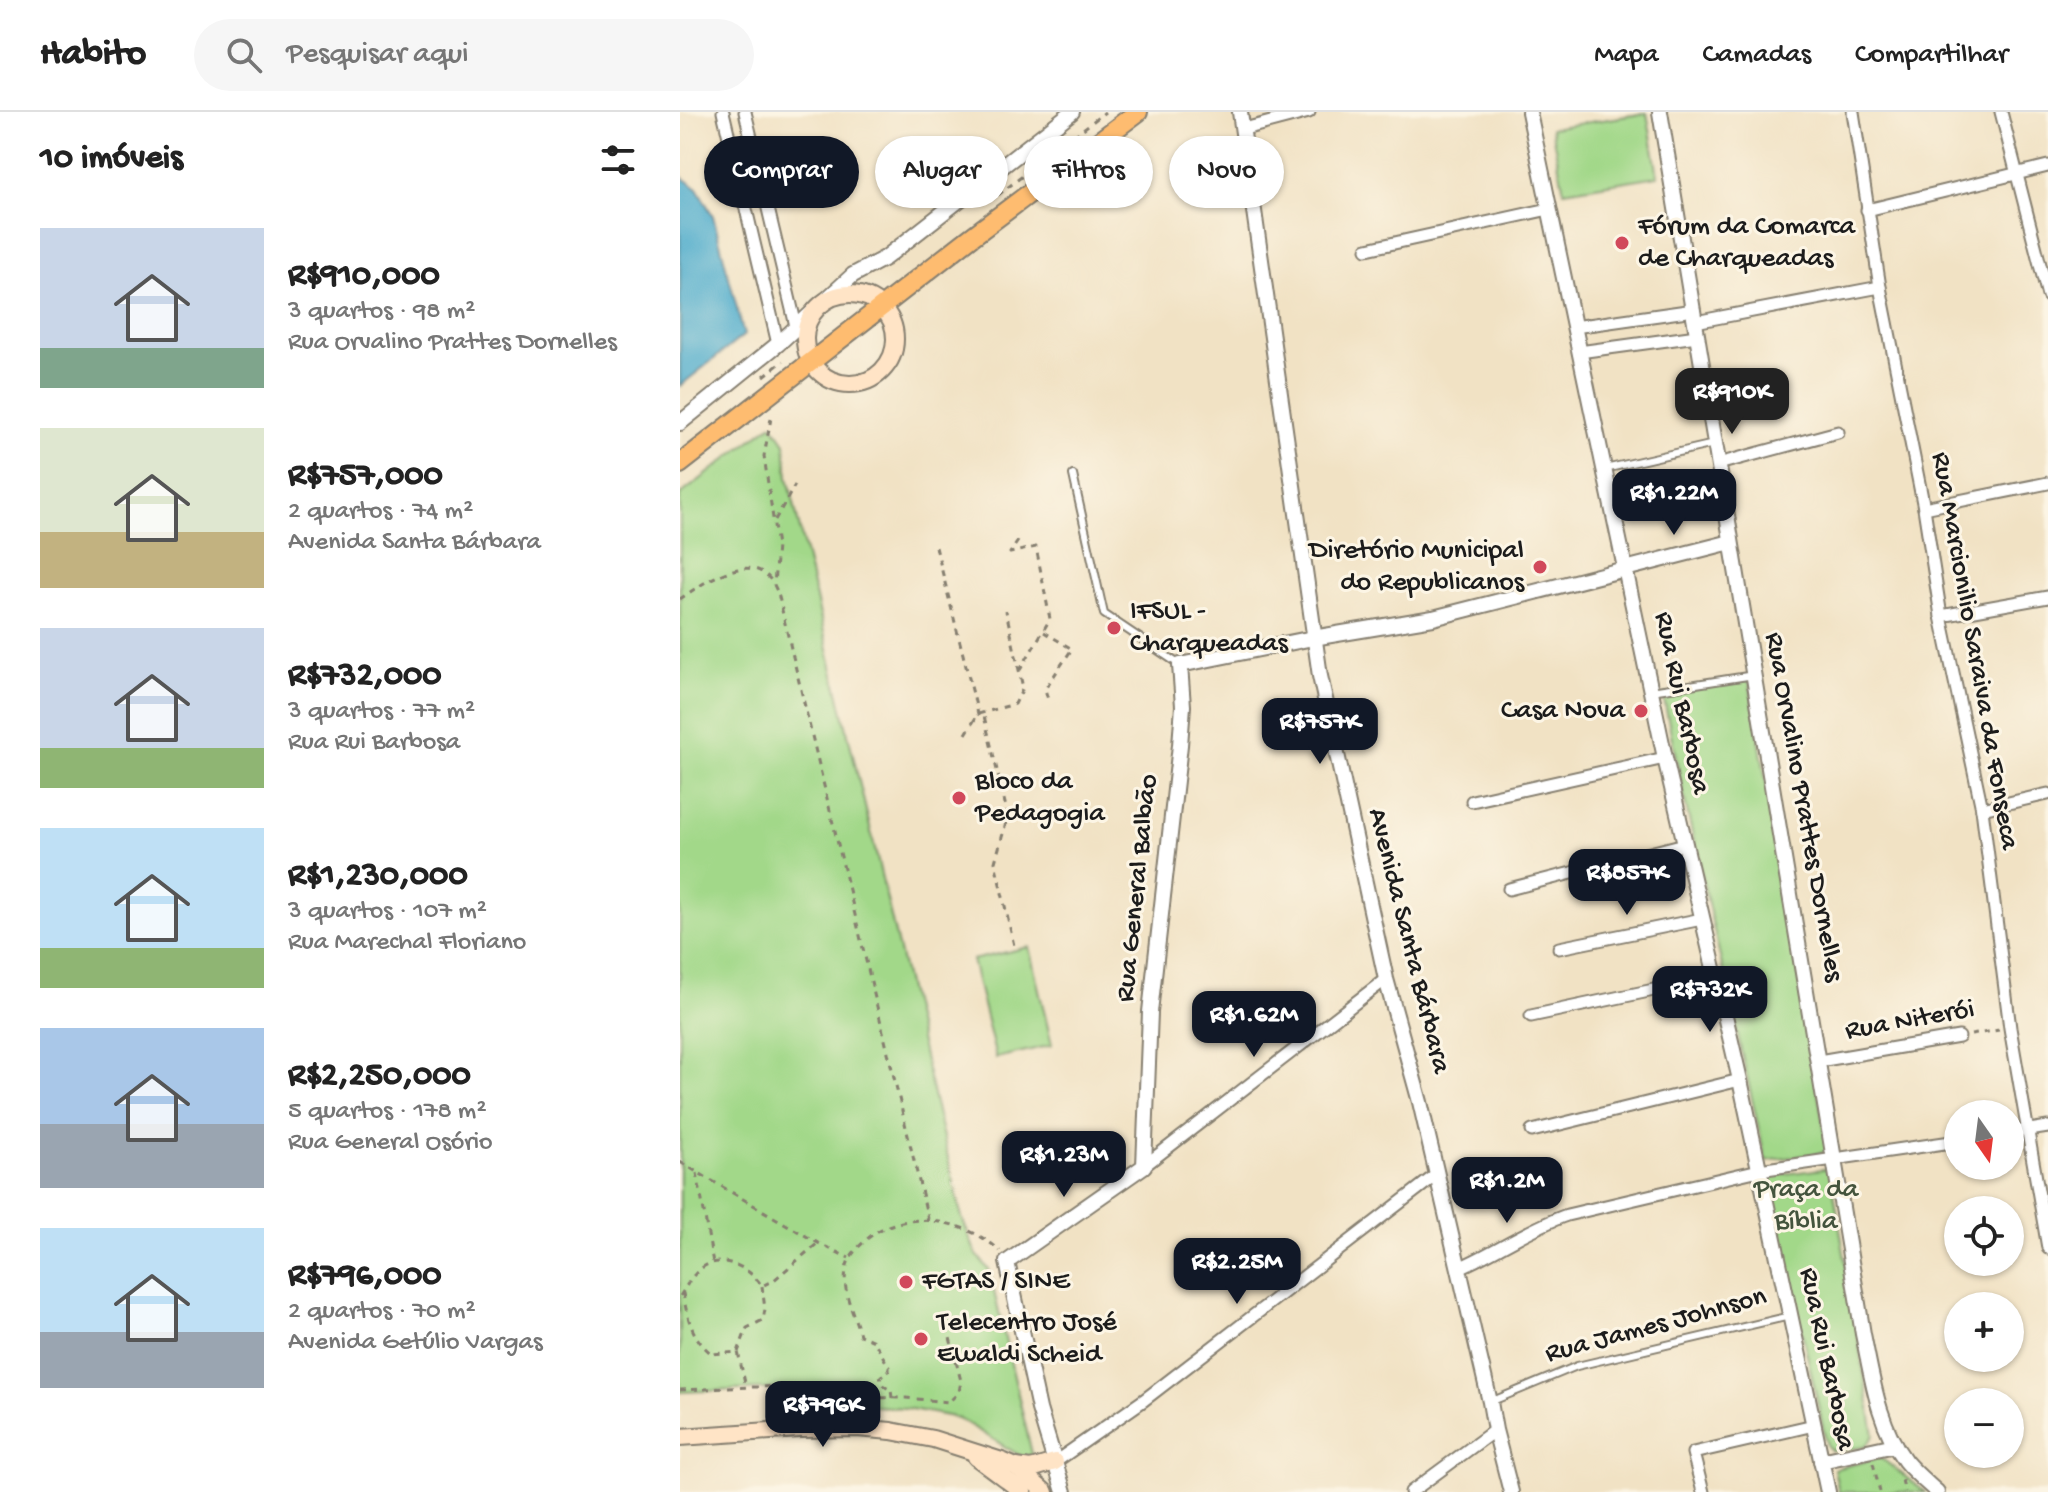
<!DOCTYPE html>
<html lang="pt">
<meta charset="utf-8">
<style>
:root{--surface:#fff;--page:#f6f6f6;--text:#222;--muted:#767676;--line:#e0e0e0;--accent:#111827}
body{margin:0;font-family:"Gochi Hand",sans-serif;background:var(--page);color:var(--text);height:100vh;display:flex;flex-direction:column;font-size:30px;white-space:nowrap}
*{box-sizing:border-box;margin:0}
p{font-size:26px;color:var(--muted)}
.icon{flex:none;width:44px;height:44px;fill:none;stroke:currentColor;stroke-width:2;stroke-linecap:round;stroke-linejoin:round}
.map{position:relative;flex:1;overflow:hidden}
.panel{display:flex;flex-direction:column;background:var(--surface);width:680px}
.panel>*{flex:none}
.hud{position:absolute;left:24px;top:24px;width:760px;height:72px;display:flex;gap:16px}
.needle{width:52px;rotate:166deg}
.controls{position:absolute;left:1264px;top:988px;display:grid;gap:16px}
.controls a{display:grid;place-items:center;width:80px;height:80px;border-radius:50%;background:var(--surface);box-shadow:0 2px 6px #0004;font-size:40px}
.price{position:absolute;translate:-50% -68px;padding:0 18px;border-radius:16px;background:var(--accent);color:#fff;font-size:26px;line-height:52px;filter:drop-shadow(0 2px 4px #0008)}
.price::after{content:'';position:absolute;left:50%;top:48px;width:24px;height:18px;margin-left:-12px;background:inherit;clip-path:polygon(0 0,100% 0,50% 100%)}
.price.selected{background:#222;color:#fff}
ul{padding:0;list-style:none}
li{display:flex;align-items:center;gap:24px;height:200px;padding:0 40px}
li span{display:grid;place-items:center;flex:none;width:224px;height:160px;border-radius:0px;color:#555}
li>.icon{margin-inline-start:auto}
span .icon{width:96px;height:96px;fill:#fffc;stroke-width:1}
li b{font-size:34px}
h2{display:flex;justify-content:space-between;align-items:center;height:96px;padding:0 40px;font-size:34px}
.chip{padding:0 28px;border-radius:36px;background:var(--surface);box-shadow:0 2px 6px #0004;font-size:28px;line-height:72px}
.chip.selected{background:var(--accent);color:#fff}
header{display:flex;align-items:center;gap:48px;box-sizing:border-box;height:112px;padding:0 40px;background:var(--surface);border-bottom:2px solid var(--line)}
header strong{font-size:38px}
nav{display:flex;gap:44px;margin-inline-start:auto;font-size:28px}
.search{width:560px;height:72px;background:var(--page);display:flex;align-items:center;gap:20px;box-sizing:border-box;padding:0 28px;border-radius:44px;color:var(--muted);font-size:30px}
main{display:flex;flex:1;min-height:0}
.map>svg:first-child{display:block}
.green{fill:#a2d889;stroke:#5f7a52;stroke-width:2}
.water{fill:#4daccc;stroke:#346474;stroke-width:2}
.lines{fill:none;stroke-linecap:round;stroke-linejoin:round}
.service-casing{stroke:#867f70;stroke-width:10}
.minor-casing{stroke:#867f70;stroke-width:15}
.tertiary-casing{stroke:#867f70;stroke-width:18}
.secondary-casing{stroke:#867f70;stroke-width:20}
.primary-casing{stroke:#867f70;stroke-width:22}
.path{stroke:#867f70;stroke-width:3;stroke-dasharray:6 6;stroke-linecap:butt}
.service{stroke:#fff;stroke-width:6}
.minor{stroke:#fff;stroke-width:11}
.tertiary{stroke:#fff;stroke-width:14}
.secondary{stroke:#ffe4c6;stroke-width:16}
.primary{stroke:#febc70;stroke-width:18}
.poi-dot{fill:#d1495b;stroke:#fcf5e5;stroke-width:3}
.labels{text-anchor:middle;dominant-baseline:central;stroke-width:6;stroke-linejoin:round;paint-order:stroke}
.poi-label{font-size:28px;fill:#1c1c1c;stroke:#fcf5e5;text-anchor:start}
.street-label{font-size:28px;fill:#1c1c1c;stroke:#fcf5e5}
.park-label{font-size:28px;fill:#44543d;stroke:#fcf5e5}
</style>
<header>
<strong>Habito</strong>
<div class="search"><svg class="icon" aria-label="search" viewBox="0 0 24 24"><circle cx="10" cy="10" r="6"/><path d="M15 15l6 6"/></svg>Pesquisar aqui</div>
<nav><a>Mapa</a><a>Camadas</a><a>Compartilhar</a></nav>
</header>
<main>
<section class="panel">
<h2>10 imóveis<svg class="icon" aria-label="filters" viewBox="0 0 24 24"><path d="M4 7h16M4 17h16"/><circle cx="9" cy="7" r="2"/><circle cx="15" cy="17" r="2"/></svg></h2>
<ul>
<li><span style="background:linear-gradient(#c9d6e8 75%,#7fa58c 0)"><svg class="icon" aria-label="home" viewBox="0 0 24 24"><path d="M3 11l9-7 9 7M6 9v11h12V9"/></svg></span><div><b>R$910,000</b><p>3 quartos · 98 m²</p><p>Rua Orvalino Prattes Dornelles</p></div></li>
<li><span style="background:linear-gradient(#dfe7d0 65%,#c2b280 0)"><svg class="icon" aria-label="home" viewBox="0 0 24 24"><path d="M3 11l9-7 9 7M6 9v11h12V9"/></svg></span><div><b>R$757,000</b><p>2 quartos · 74 m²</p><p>Avenida Santa Bárbara</p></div></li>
<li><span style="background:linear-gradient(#c9d6e8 75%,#8fb573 0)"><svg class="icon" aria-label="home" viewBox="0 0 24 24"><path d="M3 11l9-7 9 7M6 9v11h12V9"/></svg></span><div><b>R$732,000</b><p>3 quartos · 77 m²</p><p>Rua Rui Barbosa</p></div></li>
<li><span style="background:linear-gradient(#bfe0f5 75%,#8fb573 0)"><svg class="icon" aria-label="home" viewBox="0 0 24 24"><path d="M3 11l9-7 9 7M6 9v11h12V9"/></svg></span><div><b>R$1,230,000</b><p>3 quartos · 107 m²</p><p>Rua Marechal Floriano</p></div></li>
<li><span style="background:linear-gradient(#a9c7e8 60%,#9aa5b1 0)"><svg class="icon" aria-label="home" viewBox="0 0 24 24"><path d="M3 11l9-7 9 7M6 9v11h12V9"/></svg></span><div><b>R$2,250,000</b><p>5 quartos · 178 m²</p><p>Rua General Osório</p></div></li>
<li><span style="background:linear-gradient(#bfe0f5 65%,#9aa5b1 0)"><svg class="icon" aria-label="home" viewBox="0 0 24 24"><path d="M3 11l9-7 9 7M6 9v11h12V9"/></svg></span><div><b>R$796,000</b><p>2 quartos · 70 m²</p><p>Avenida Getúlio Vargas</p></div></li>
</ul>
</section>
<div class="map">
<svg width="1368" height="1380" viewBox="0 0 1368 1380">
<rect width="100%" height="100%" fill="#fcf5e5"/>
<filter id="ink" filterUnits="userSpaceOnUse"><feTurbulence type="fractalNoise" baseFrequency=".0125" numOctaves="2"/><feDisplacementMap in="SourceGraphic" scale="16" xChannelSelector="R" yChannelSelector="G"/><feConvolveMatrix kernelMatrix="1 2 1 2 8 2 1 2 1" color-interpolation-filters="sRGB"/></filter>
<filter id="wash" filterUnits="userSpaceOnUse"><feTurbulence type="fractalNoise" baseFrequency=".006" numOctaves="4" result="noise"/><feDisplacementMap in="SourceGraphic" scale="32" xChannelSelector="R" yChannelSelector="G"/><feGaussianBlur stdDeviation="1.8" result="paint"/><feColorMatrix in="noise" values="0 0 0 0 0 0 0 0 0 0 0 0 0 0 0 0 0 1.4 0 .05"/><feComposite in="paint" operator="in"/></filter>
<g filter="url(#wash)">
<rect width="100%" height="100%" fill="#f1e2c4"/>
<g class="green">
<polygon points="967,1 978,64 884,79 871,16"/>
<polygon points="92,312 105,331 108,365 122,427 282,1106 296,1142 309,1158 353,1346 347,1348 278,1306 226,1296 131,1290 115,1276 0,1280 0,383"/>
<polygon points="1069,567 1148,1040 1086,1049 1006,694 983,583"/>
<polygon points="349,835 372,933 316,946 292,848"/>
<polygon points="1150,1056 1194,1323 1185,1335 1152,1339 1147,1334 1088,1064"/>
<polygon points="1199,1346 1205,1349 1245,1380 1159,1380 1154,1357"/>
</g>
<polygon class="water" points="0,64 17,76 33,104 64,223 0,274"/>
</g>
<g filter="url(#ink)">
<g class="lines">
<defs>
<g id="service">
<polyline points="925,357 1034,332"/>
<polyline points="393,363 424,502 500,553"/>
<polyline points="971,579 1074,563"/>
<polyline points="810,1290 897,1254 1110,1204"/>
</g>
<g id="minor">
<polyline points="43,0 98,232"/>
<polyline points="65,0 116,214"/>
<polyline points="1173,0 1200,175 1244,396 1261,504 1302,697 1330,916 1368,1136"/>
<polyline points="1321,0 1368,184"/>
<polyline points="564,17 629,0"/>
<polyline points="1187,98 1368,54"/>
<polyline points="687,137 869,97"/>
<polyline points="1015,210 1200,175"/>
<polyline points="894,215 1014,198"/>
<polyline points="899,240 1017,224"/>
<polyline points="1038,352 1158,320"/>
<polyline points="1244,396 1368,371"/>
<polyline points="1261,504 1368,485"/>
<polyline points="792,689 985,646"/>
<polyline points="1302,697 1368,682"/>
<polyline points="829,777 1005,732"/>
<polyline points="879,836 1022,807"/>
<polyline points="851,904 1035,865"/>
<polyline points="1139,949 1279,925"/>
<polyline points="852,1019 1060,968"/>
<polyline points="1330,1021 1368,1015"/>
<polyline points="464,1054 706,867"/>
<path d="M779 1156C816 1140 849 1116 887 1103L1079 1058 1278 1029"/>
<polyline points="375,1350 464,1288 756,1063"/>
<polyline points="731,1380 815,1318"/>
<polyline points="1023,1380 1013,1341 1134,1313"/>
</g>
<g id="tertiary">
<polyline points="560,0 640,564 706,867 740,990 810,1290 815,1318 831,1380"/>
<polyline points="849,0 985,646 1060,968 1148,1380"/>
<path d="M980 0 1183 1222C1192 1265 1198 1313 1225 1349 1234 1360 1246 1370 1257 1380"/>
<polyline points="0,311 98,232 173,163 205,146 392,0"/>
<polyline points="1141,1349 1215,1333"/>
<polyline points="384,1380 359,1297 327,1150 464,1054 470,900 500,633 503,594 500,553 633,526 753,506 1051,430"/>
</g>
<g id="secondary">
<circle cx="170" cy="227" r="45"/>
<polyline points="0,1325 120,1317 177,1316 211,1319 253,1327 322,1349 336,1355 365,1380"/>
<polyline points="296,1345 343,1380"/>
<polyline points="336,1355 351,1357 375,1350"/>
</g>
<polyline id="primary" points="0,352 290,126 458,0"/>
</defs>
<use href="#service" class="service-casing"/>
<use href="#minor" class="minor-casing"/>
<use href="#tertiary" class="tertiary-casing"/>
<use href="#secondary" class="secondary-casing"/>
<use href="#primary" class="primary-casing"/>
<g class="path">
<polyline points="318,83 425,0"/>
<polyline points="84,264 103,249"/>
<polyline points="91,306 84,344 97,434 94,473"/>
<polyline points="95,408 115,373"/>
<polyline points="338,429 330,441 356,435 370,507 340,558"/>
<polyline points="256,435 298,602 304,604 328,704 315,750 335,838"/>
<path d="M0 487C23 471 73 435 94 473 99 482 101 493 103 503L248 1107"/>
<polyline points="364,520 392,537 365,577 368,588"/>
<polyline points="286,622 298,602 335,592 343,576 326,499"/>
<polyline points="1291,923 1319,918"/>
<polyline points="0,1050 138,1131 169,1146"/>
<polyline points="17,1061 33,1151"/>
<path d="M3 1181C7 1205 12 1227 32 1242L58 1240 66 1275"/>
<path d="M0 1184C5 1177 9 1168 15 1162 35 1139 67 1152 82 1174L94 1168 138 1131"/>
<polyline points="58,1240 67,1216 83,1208 85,1197 82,1174"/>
<polyline points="0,1278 125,1273 146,1285 226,1286 269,1290 279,1280 281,1269 265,1206"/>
<path d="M212 1286 211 1278C205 1275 198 1272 201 1264L209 1259V1255L194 1229 180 1223C174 1201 162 1181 166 1158 168 1145 176 1137 186 1128 222 1094 287 1108 320 1139"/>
<polyline points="1193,1351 1200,1380"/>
<polyline points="1222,1368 1225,1380"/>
</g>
<use href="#service" class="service"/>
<use href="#minor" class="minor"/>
<use href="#tertiary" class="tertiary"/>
<use href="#secondary" class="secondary"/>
<use href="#primary" class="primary"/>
</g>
</g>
<g class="poi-dot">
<circle cx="942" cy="131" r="8"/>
<circle cx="860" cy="455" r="8"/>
<circle cx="434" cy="516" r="8"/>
<circle cx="961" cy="599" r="8"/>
<circle cx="279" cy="686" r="8"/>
<circle cx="226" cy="1170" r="8"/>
<circle cx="241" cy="1227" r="8"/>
</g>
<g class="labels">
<g class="poi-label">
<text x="958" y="115">Fórum da Comarca<tspan x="958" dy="32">de Charqueadas</tspan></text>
<text x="844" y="439" text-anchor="end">Diretório Municipal<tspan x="844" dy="32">do Republicanos</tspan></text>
<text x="450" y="500">IFSUL -<tspan x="450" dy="32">Charqueadas</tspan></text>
<text x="945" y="599" text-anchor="end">Casa Nova</text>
<text x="295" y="670">Bloco da<tspan x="295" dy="32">Pedagogia</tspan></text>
<text x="242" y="1170">FGTAS / SINE</text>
<text x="257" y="1211">Telecentro José<tspan x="257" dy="32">Ewaldi Scheid</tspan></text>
</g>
<g class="street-label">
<text transform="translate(1294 539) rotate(80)">Rua Marcionilio Saraiva da Fonseca</text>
<text transform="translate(1001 591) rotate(78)">Rua Rui Barbosa</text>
<text transform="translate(1123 695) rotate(80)">Rua Orvalino Prattes Dornelles</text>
<text transform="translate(458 776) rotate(-84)">Rua General Balbão</text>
<text transform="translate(728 829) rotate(76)">Avenida Santa Bárbara</text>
<text transform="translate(1230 909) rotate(-10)">Rua Niterói</text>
<text transform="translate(976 1214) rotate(-15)">Rua James Johnson</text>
<text transform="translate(1146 1247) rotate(78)">Rua Rui Barbosa</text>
</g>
<g class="park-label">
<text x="1126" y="1078">Praça da<tspan x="1126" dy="32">Bíblia</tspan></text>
</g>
</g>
</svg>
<div class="controls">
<a><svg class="needle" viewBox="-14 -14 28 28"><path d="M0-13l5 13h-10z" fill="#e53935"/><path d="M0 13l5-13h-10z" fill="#767676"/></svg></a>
<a><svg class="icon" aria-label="locate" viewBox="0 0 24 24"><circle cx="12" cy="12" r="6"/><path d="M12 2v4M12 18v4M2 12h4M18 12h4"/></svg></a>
<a>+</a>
<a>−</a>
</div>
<b class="price selected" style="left:1052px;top:324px">R$910K</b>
<b class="price" style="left:994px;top:425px">R$1.22M</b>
<b class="price" style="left:640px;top:654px">R$757K</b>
<b class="price" style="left:947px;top:805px">R$857K</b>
<b class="price" style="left:1030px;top:922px">R$732K</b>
<b class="price" style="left:574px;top:947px">R$1.62M</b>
<b class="price" style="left:384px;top:1087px">R$1.23M</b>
<b class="price" style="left:827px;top:1113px">R$1.2M</b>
<b class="price" style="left:557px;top:1194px">R$2.25M</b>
<b class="price" style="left:143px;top:1337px">R$796K</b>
<div class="hud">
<a class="chip selected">Comprar</a>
<a class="chip">Alugar</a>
<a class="chip">Filtros</a>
<a class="chip">Novo</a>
</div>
</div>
</main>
